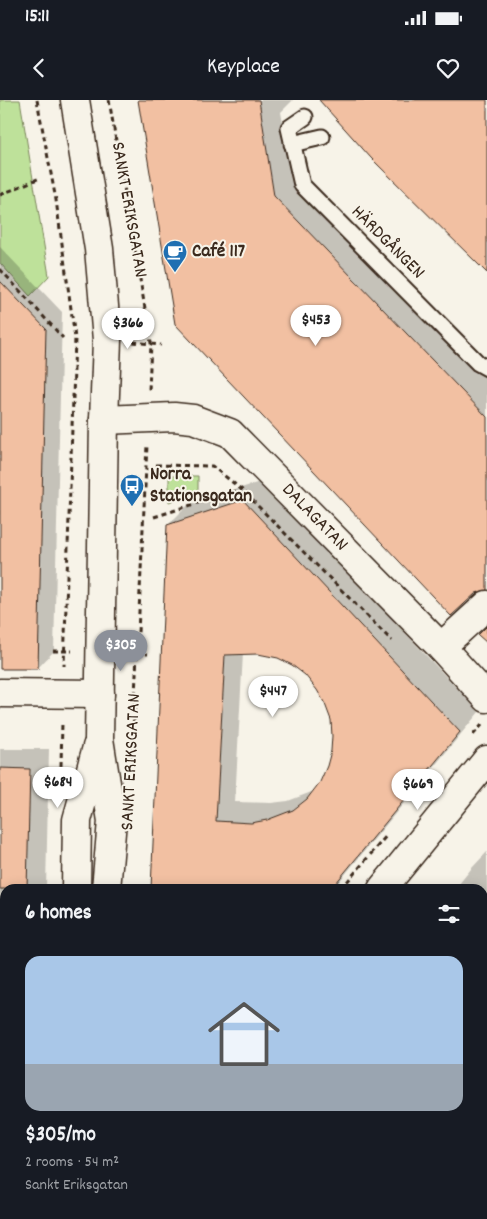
<!DOCTYPE html>
<meta charset="utf-8">
<style>
:root{--surface:#171b24;--page:#20242c;--text:#f1f3f6;--muted:#9ea1a6;--line:#363941;--accent:#8c9099}
body{margin:0;font-family:Dekko,sans-serif;background:var(--page);color:var(--text);height:100vh;display:flex;flex-direction:column;font-size:19px;white-space:nowrap}
*{box-sizing:border-box;margin:0}
p{font-size:16px;color:var(--muted)}
.icon{flex:none;width:28px;height:28px;fill:none;stroke:currentColor;stroke-width:2;stroke-linecap:round;stroke-linejoin:round}
.map{position:relative;flex:1;overflow:hidden}
.drawer{position:absolute;left:0px;top:784px;width:488px;height:336px;display:flex;flex-direction:column;background:var(--surface);border-radius:15px 15px 0 0;box-shadow:0 2px 12px #0003}
.drawer>*{flex:none}
.price{position:absolute;translate:-50% -42px;padding:0 11px;border-radius:18px;background:#fff;color:#222;font-size:16px;line-height:32px;filter:drop-shadow(0 1px 2px #0008)}
.price::after{content:'';position:absolute;left:50%;top:30px;width:15px;height:11px;margin-left:-8px;background:inherit;clip-path:polygon(0 0,100% 0,50% 100%)}
.price.current{background:var(--accent);color:#fff}
ul{padding:0;list-style:none}
li{display:grid;align-content:center;gap:10px;height:265px;padding:0 25px}
li+li{border-top:1px solid var(--line)}
li span{display:grid;place-items:center;height:155px;border-radius:15px;color:#555}
li>.icon{margin-inline-start:auto}
span .icon{width:90px;height:90px;fill:#fffc;stroke-width:1}
li b{font-size:21px}
h2{display:flex;justify-content:space-between;align-items:center;height:60px;padding:0 25px;font-size:21px}
.status{display:flex;justify-content:space-between;align-items:center;height:35px;padding:0 25px;background:var(--surface);direction:ltr}
.status svg{height:14px;fill:currentColor}
header{display:flex;justify-content:space-between;align-items:center;height:65px;padding:0 25px;background:var(--surface);font-size:22px;font-weight:600}
.map>svg:first-child{display:block}
.green{fill:#bee19a;stroke:#7c865c}
.shadow{fill:#0003;fill-rule:evenodd}
.building{fill:#f2c0a2;stroke:#3b2a1e;fill-rule:evenodd}
.lines{fill:none;stroke-linecap:round;stroke-linejoin:round}
.lane-casing{stroke:#3b2a1e;stroke-width:19}
.street-casing{stroke:#3b2a1e;stroke-width:31}
.secondary-casing{stroke:#3b2a1e;stroke-width:31}
.path{stroke:#3b2a1e;stroke-width:3;stroke-dasharray:5 4;stroke-linecap:butt}
.lane{stroke:#f7f3e8;stroke-width:15}
.street{stroke:#f7f3e8;stroke-width:28}
.secondary{stroke:#f7f3e8;stroke-width:28}
.labels{text-anchor:middle;dominant-baseline:central;stroke-width:4;stroke-linejoin:round;paint-order:stroke}
.street-label{font-size:19px;fill:#3b2a1e;stroke:#f7f3e8}
.poi-label{font-size:19px;font-weight:bold;fill:#3b2a1e;stroke:#f7f3e8;text-anchor:start}
</style>
<div class="status"><b>15:11</b><svg viewBox="0 0 49 12"><path d="M0 12V9h3v3zM5 12V6h3v6zM10 12V3h3v9zM15 12V0h3v12zM26 1h20v11H26zM47 4h2v5h-2z"/></svg></div>
<header><svg class="icon" aria-label="back" viewBox="0 0 24 24"><path d="M15 5l-7 7 7 7"/></svg>Keyplace<svg class="icon" aria-label="heart" viewBox="0 0 24 24"><path d="M12 20l-8-8c-3-5 5-10 8-4 3-6 11-1 8 4z"/></svg></header>
<div class="map">
<svg width="487" height="1119" viewBox="0 0 487 1119">
<rect width="100%" height="100%" fill="#f7f3e8"/>
<filter id="ink" filterUnits="userSpaceOnUse"><feTurbulence type="fractalNoise" baseFrequency=".02" numOctaves="2"/><feDisplacementMap in="SourceGraphic" scale="10" xChannelSelector="R" yChannelSelector="G"/><feConvolveMatrix kernelMatrix="1 2 1 2 8 2 1 2 1" color-interpolation-filters="sRGB"/></filter>
<g filter="url(#ink)">
<g class="green">
<polygon points="0,0 20,0 49,176 30,196 0,163"/>
<polygon points="169,376 198,376 198,390 169,402"/>
</g>
<g class="shadow">
<polygon points="140,0 293,0 281,12 292,77 487,279 487,489"/>
<polygon points="0,147 62,212 54,551 38,568 0,567"/>
<path d="M263 381 479 612 333 789H152L168 425 188 405ZM243 553H258L278 557 292 564 306 574 318 589 326 604 332 619V652L321 682 314 691 288 701 271 703 235 702Z"/>
<polygon points="0,649 49,649 46,789 5,789 5,899 0,904"/>
<polygon points="487,752 487,877 482,872 482,789 455,789 471,769"/>
<polygon points="482,919 487,924 487,1119 414,1119 411,1115 482,1115 482,1036 487,1032 482,1028"/>
<polygon points="185,1115 329,1115 333,1119 182,1119"/>
</g>
<g class="building">
<polygon points="138,0 259,0 274,96 487,317 487,490 476,493 451,516 175,224"/>
<polygon points="319,0 487,0 487,173 371,58"/>
<polygon points="0,181 46,229 38,569 0,569"/>
<path d="M243 400 460 632 331 789H151L167 425ZM258 554 278 558 292 565 305 575 317 590 325 604 331 620 332 636 331 651 327 666 320 682 307 699 293 710 267 720 251 723 216 721 225 555Z"/>
<polygon points="487,526 487,543 478,535"/>
<polygon points="0,668 30,669 27,789 0,789"/>
</g>
<g class="lines">
<defs>
<g id="lane">
<polyline points="305,17 289,28 302,85 478,263 487,268"/>
<polyline points="292,44 322,37"/>
</g>
<g id="street">
<polyline points="104,320 174,317 193,319 230,333 441,547 487,598"/>
<polyline points="441,547 487,505"/>
<polyline points="0,593 100,594"/>
<polyline points="482,917 487,922"/>
<polyline points="355,1115 359,1119"/>
</g>
<g id="secondary">
<polyline points="75,0 99,149 107,240 104,320 99,639 112,721 106,789"/>
<polyline points="76,789 77,720 97,647"/>
<polyline points="382,789 487,660"/>
<polyline points="140,1115 143,1119"/>
<polyline points="50,1119 54,1115"/>
<polyline points="164,1119 167,1115"/>
</g>
</defs>
<use href="#lane" class="lane-casing"/>
<use href="#street" class="street-casing"/>
<use href="#secondary" class="secondary-casing"/>
<g class="path">
<polyline points="37,0 56,100 75,238 64,566"/>
<polyline points="109,0 151,243 149,291"/>
<polyline points="0,95 40,78"/>
<polyline points="0,169 63,238"/>
<polyline points="133,242 161,245"/>
<polyline points="156,365 212,366 241,389 392,541"/>
<polyline points="154,417 241,389"/>
<polyline points="53,551 72,551"/>
<polyline points="128,553 148,554"/>
<polyline points="473,635 482,625"/>
<polyline points="132,658 147,345"/>
<polyline points="61,666 62,622"/>
<polyline points="341,789 387,735"/>
<polyline points="0,990 5,984"/>
<polyline points="0,1033 5,1014"/>
<polyline points="0,1090 5,1084"/>
</g>
<use href="#lane" class="lane"/>
<use href="#street" class="street"/>
<use href="#secondary" class="secondary"/>
</g>
</g>
<defs>
<symbol id="cafe-pin" viewBox="-11 -11 22 30"><path d="M0 17L-7.5 6A9.5 9.5 0 1 1 7.5 6Z" fill="#1f6fb2" stroke="#f7f3e8"/><path d="M-5.5-4.5H6V0H3Q3 3.5 0 3.5H-2.5Q-5.5 3.5-5.5 0ZM3-3.2v2h1.7v-2ZM-6 4.5H4V6H-6Z" fill="#fff"/></symbol>
<symbol id="bus-pin" viewBox="-11 -11 22 30"><path d="M0 17L-7.5 6A9.5 9.5 0 1 1 7.5 6Z" fill="#1f6fb2" stroke="#f7f3e8"/><path d="M-5-6H5V4H4V6H2V4H-2V6H-4V4H-5ZM-3.5-4V0h7V-4ZM-3.5 1.2v1.5H-2V1.2ZM2 1.2v1.5H3.5V1.2Z" fill="#fff"/></symbol>
</defs>
<g fill-rule="evenodd">
<use href="#cafe-pin" x="161" y="138" width="28" height="38"/>
<use href="#bus-pin" x="118" y="372" width="28" height="38"/>
</g>
<g class="labels">
<g class="street-label">
<text transform="translate(128 110) rotate(80)">SANKT ERIKSGATAN</text>
<text transform="translate(387 143) rotate(45)">HÄRDGÅNGEN</text>
<text transform="translate(314 418) rotate(46)">DALAGATAN</text>
<text transform="translate(132 662) rotate(-87)">SANKT ERIKSGATAN</text>
</g>
<g class="poi-label">
<text x="192" y="152">Café 117</text>
<text x="150" y="375">Norra<tspan x="150" dy="22">Stationsgatan</tspan></text>
</g>
</g>
</svg>
<b class="price" style="left:316px;top:247px">$453</b>
<b class="price" style="left:128px;top:250px">$366</b>
<b class="price current" style="left:121px;top:572px">$305</b>
<b class="price" style="left:273px;top:618px">$447</b>
<b class="price" style="left:58px;top:709px">$684</b>
<b class="price" style="left:418px;top:711px">$669</b>
<section class="drawer">
<h2>6 homes<svg class="icon" aria-label="filters" viewBox="0 0 24 24"><path d="M4 7h16M4 17h16"/><circle cx="9" cy="7" r="2"/><circle cx="15" cy="17" r="2"/></svg></h2>
<ul>
<li><span style="background:linear-gradient(#a9c7e8 70%,#9aa5b1 0)"><svg class="icon" aria-label="home" viewBox="0 0 24 24"><path d="M3 11l9-7 9 7M6 9v11h12V9"/></svg></span><div><b>$305/mo</b><p>2 rooms · 54 m²</p><p>Sankt Eriksgatan</p></div></li>
</ul>
</section>
</div>
